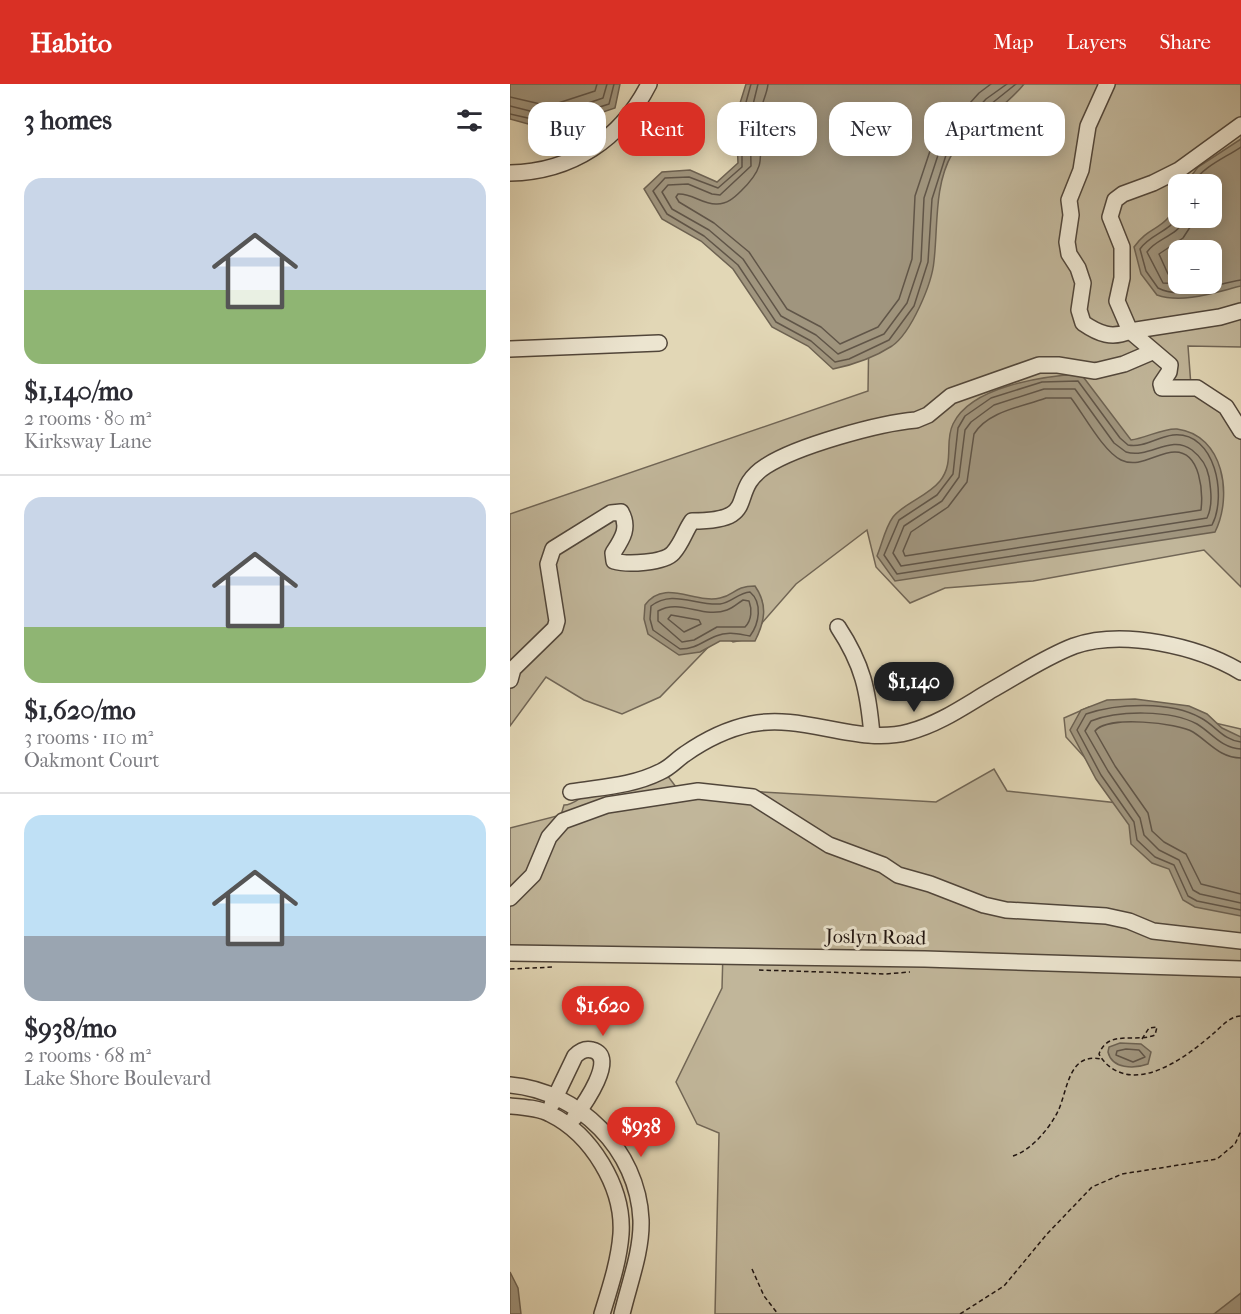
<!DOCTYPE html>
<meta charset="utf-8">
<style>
:root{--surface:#fff;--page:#f7f7f7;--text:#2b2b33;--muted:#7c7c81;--line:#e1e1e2;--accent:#d93025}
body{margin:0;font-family:"IM FELL French Canon",serif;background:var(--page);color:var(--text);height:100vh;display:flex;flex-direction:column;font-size:22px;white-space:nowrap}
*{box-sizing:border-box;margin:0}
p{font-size:20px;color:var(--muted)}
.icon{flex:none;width:33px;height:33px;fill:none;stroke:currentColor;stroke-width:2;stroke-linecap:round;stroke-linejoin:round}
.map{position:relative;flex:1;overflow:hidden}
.details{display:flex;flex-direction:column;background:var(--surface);width:510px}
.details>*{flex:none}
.top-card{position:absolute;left:18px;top:18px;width:570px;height:54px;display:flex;gap:12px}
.tools{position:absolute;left:658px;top:90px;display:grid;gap:12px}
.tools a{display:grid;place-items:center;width:54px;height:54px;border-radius:12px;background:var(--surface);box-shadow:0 3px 15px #0003;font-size:30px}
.price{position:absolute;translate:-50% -51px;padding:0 14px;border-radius:21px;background:var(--accent);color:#fff;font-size:20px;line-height:39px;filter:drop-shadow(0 2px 3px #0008)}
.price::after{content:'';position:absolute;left:50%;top:36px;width:18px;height:14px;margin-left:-9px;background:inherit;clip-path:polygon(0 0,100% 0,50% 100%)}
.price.selected{background:#222;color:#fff}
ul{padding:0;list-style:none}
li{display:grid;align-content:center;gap:12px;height:318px;padding:0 24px}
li+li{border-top:2px solid var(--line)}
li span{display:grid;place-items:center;height:186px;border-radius:18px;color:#555}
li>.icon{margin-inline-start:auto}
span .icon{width:108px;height:108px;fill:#fffc;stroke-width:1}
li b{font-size:26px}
h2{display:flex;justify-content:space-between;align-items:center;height:72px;padding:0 24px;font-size:26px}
.tag{padding:0 21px;border-radius:18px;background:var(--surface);box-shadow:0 3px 15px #0003;font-size:21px;line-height:54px}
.tag.selected{background:var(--accent);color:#fff}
header{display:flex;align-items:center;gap:36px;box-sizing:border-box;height:84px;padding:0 30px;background:var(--accent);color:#fff}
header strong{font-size:28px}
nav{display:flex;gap:33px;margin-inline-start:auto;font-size:21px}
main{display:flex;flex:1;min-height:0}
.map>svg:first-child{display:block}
.green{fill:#c1b69a;stroke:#716656;stroke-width:1.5;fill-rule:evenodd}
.water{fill:#a0957e;stroke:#6d6252;stroke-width:1.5;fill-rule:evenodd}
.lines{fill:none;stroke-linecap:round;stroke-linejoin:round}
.shore{stroke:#605548;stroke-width:1.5}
.minor-casing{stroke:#51463a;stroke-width:18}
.path{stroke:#211511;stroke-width:1.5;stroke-dasharray:4.5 3;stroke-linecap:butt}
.minor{stroke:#ece5d0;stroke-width:15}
.labels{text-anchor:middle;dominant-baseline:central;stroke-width:6;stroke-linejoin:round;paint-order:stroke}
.street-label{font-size:20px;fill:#211511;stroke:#ece5d0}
</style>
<header>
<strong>Habito</strong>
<nav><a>Map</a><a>Layers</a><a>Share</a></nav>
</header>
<main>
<section class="details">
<h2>3 homes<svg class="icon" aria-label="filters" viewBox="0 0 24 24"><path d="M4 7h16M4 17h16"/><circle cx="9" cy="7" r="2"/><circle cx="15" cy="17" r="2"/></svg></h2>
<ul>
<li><span style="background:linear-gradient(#c9d6e8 60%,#8fb573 0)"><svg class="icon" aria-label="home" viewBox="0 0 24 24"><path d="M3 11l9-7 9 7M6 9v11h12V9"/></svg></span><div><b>$1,140/mo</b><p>2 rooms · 80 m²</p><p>Kirksway Lane</p></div></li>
<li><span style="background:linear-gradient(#c9d6e8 70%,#8fb573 0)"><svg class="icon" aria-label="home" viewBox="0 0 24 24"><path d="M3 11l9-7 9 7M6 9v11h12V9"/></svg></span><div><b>$1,620/mo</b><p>3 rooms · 110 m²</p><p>Oakmont Court</p></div></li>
<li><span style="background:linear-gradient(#bfe0f5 65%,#9aa5b1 0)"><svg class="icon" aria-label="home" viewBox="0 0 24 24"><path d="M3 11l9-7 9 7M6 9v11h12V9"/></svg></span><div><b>$938/mo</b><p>2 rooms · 68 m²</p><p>Lake Shore Boulevard</p></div></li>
</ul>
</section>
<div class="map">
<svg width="731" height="1230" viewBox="0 0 731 1230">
<rect width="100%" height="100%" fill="#e2d7b6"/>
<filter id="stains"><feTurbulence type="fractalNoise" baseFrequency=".00333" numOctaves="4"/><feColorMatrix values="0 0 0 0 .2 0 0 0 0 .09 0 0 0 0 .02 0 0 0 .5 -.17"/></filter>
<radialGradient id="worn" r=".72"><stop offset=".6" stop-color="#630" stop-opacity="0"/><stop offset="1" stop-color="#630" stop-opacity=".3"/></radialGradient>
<g class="green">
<path d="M275 0H731V263L678 262 681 302 731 335V503L694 466 523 497 435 504 400 519 366 483 357 446 286 500 238 555 223 558 211 550 150 613 112 630 74 616 36 593 0 642V430L358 307 359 241ZM669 100H702V134H669ZM669 166H702V200H669Z"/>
<path d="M579 623 679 633 731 645V1230H205L209 1049 187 1040 166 998 212 904 213 867 0 864V744L51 731 54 721C65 721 70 712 79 710 107 704 132 707 157 691L166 703 426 718 484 685 497 707 609 719 598 699 556 653 554 634Z"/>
</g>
<g class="water">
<polygon points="0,0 110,0 105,24 40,46 0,35"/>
<path d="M236 0H514C494 26 460 42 442 70 424 101 428 143 424 177 422 200 401 249 382 262 365 273 342 281 323 285L298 262 262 243 223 185 191 157 152 135 134 105 152 88 180 86 207 98 228 79 226 32Z"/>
<path d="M731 55V202C706 208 673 220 647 211L631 190 624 163C641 139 655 149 669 115V134H702V100H675L688 83ZM669 166H702V200H669Z"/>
<path d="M571 290 621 356C636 354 653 344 667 345 714 351 723 412 705 448L385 497 367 472C372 460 375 444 383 433 394 419 417 413 430 397 445 378 434 358 443 340 461 302 534 292 571 290Z"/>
<path d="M245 502C258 521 255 537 245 557H210L190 568 169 571 138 550 134 535 135 521C154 494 185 520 210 514 225 511 224 502 245 502Z"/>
<polygon points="625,615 679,622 697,630 712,644 731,653 731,832 685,823 673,816 659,785 642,779 621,760 619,741 586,695 560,646 571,626 597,616"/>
<path d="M610 959 631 960 641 968 638 980C624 985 602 985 598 968L599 963Z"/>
<polygon points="0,1188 8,1204 11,1230 0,1230"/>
<polygon points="731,1209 731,1230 704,1230"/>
</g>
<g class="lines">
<g class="shore">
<polyline points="241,0 232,33 232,83 208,104 179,93 155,94 143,107 157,130 194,152 228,181 266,238 301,257 325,278 339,275 379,256 404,222 418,178 422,115 437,68 481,20 506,0"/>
<polyline points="248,0 240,33 241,82 210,111 202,110 178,100 158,101 152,108 162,125 199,146 233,175 271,232 306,251 328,270 374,250 397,219 411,177 414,114 430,65 476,15 497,0"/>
<path d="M258 0C257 12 249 23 249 36 248 71 260 79 231 107 224 114 217 120 207 120 193 121 182 109 168 110L166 113 169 118 204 139 239 168 277 225 311 243 330 260 368 243 389 215 402 175 405 112 422 61 469 9 481 0"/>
<polyline points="0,13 39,22 85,7 87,0"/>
<polyline points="0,22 40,32 93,14 97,0"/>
<polyline points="0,30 40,39 99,20 104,0"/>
<path d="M682 100C694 82 713 75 731 63"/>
<path d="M669 131C660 148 640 150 630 165L636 187 648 204C673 217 706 199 731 196"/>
<polyline points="669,191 658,190 649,170 673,154 686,134"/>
<path d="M676 200 653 199 637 168C646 154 667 153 676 134"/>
<path d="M568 297 610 354 618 361C634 364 647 353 663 351 706 347 717 413 702 441L387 490 374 471 389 436 427 411 443 390 448 344 455 332 481 314 532 298Z"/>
<path d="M534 305H565L604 359 616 368C640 375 660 350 682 366 691 373 697 382 699 393 701 406 703 422 697 434L391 482 383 469 394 442 432 417 449 393 455 346 461 338 484 321Z"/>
<path d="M536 314H561C574 331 593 367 611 376 630 385 647 368 665 368 691 368 693 409 691 426L395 472 393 467 401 448 438 423 457 398 464 350C478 327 512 323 536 314Z"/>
<path d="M240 508C253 519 249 540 240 552 228 550 218 547 206 552 193 557 186 565 170 565L143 546 140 535 141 522C162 505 186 522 210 520 221 519 228 509 240 508Z"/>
<path d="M233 516 239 517C242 525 242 536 235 543H207L184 556 172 558 148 537V527C170 514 193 535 217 526 223 524 228 519 233 516Z"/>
<polygon points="161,531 189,536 191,540 174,548 158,535"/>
<path d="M731 658C713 656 706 642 691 634 661 617 608 619 576 630L567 646 591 691 624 738 627 756 645 773 664 781 678 812 687 817 731 826"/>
<path d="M731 665C711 664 702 649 687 640 661 626 609 626 581 637L575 647 598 687 630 734 634 751 649 766 669 776 683 806 690 810 731 819"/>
<path d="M731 674C710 674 699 658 683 648 668 639 597 631 585 647L605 682 638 729 642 747 654 758 676 770 691 800 731 810"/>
<polygon points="616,965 629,966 635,973 623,978 606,971 607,967"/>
</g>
<defs>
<g id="minor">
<path d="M597 0 578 42 571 86 559 116 561 131 557 158 559 170 568 184 573 199 569 226 573 239C589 250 602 255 620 247L660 281 659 288 651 300 652 304H687L716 323 731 347"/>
<polyline points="731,41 669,86 643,99 613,110 605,116 600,133 612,163 612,194 607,217 620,247 710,233 731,227"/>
<path d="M0 89C62 88 111 55 139 0"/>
<polyline points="0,265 149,259"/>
<path d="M328 543C353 581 358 606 362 651"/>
<path d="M0 596 3 585 45 544 47 537 38 480 43 465 101 429 111 428C120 444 112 455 103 469L104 477C117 481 154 479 163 469 172 459 175 447 182 437 254 437 215 408 256 382 287 362 369 339 406 336L418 331 441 312 529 281H548L585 287 614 280 642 268"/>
<path d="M61 708C91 703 122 702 150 688 160 684 166 676 175 670 195 656 217 645 241 640 294 629 347 662 399 648 429 640 453 623 480 607 507 592 535 573 564 562 613 545 688 562 731 588"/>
<polyline points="0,814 23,791 39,753 53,737 97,721 188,707 243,713 319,761 373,781 388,791 420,800 474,821 496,826 596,832 619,837 643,847 731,857"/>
<polyline points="0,869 415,875 731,885"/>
<path d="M0 1001C69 1007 128 1066 131 1136 132 1167 119 1200 112 1230"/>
<path d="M42 1020 65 972C70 967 75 964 82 966 109 972 73 1022 64 1034"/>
<path d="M0 1022C13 1023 29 1024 40 1030 81 1050 114 1103 111 1150 109 1177 100 1204 92 1230"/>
</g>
</defs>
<use href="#minor" class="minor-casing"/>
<g class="path">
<polyline points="0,885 44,883"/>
<polyline points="249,886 376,890 400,888"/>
<path d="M632 955 639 944 647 943 645 951C626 959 598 945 589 970 593 978 601 985 609 988 641 1001 682 968 704 949 712 942 720 932 731 932"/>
<path d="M503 1072C521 1066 537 1047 546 1031 558 1011 556 968 591 975"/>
<polyline points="242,1185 254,1212 268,1230"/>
<polyline points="450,1230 494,1202 537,1150 582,1103 612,1090 707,1075 725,1060 731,1047"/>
</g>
<use href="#minor" class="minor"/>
</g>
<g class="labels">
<g class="street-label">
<text transform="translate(366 853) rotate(1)">Joslyn Road</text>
</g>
</g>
<rect width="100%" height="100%" filter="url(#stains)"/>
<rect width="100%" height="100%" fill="url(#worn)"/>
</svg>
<div class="tools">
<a>+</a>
<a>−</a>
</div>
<b class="price selected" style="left:404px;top:629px">$1,140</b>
<b class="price" style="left:93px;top:953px">$1,620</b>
<b class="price" style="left:131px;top:1074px">$938</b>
<div class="top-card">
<a class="tag">Buy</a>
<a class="tag selected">Rent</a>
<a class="tag">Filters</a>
<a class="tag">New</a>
<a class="tag">Apartment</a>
</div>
</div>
</main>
